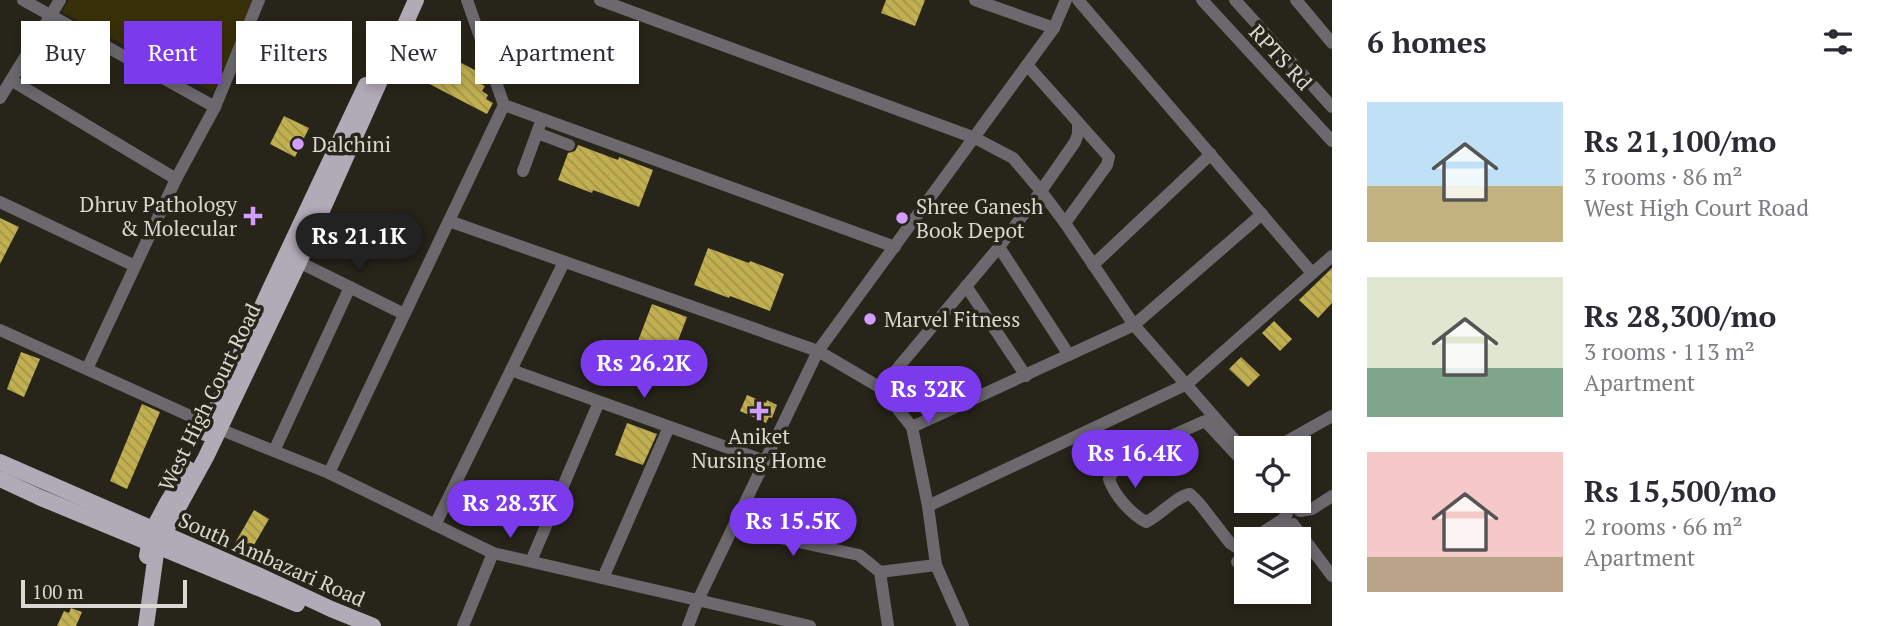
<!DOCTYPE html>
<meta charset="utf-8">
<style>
:root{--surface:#fff;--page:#f7f7f7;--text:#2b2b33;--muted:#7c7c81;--accent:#7c3aed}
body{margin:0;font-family:"PT Serif",serif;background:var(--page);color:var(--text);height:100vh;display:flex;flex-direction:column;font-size:26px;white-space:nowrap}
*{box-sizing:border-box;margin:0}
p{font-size:23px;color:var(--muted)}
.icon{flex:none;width:38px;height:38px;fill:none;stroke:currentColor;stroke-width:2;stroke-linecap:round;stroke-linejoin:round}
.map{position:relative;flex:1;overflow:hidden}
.details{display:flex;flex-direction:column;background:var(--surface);width:560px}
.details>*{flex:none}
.guide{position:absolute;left:21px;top:21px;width:665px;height:63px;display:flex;gap:14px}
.tools{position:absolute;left:1234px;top:436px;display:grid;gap:14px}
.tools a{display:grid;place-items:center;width:77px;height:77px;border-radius:0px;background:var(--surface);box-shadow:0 4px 10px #0003;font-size:35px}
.scale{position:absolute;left:21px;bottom:18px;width:166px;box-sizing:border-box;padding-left:7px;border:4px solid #dad9d1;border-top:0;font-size:19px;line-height:24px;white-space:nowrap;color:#dad9d1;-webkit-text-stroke:5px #272519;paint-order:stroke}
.price{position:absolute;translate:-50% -60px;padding:0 16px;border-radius:24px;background:var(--accent);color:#fff;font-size:23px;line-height:46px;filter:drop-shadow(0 2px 4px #0008)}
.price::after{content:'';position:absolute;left:50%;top:42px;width:21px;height:16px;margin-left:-10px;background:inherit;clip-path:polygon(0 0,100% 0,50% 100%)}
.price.active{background:#222;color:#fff}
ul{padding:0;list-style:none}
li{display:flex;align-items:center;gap:21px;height:175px;padding:0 35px}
li span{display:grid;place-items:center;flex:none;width:196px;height:140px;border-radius:0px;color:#555}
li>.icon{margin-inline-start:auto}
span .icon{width:84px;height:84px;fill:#fffc;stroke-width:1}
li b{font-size:30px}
h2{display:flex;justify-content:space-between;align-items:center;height:84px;padding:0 35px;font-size:30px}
.chip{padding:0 24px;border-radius:0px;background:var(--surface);box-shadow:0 4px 10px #0003;font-size:24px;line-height:63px}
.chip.active{background:var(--accent);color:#fff}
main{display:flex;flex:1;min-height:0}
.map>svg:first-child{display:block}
.park{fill:#383008}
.building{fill:url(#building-back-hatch)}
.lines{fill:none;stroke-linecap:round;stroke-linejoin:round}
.minor{stroke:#6b686e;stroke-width:12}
.major{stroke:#b1abb8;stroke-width:16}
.poi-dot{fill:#d19dfe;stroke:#272519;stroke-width:2.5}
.labels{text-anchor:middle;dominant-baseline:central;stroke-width:7;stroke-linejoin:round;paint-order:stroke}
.street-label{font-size:21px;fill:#dad9d1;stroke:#272519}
.poi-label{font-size:21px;fill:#dad9d1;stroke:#272519;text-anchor:start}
</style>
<main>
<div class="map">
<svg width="1332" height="626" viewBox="0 0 1332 626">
<defs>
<pattern id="building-back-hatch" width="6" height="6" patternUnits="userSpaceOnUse" patternTransform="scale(1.75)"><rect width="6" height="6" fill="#c1af50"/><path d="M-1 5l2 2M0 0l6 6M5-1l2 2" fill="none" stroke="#a1944c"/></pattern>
</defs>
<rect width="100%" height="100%" fill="#272519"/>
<polygon class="park" points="69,0 252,0 254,1 213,92 62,12"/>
<g class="building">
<polygon points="886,0 925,0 915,26 881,13"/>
<polygon points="430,46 482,74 478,82 485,86 482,91 488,95 486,99 493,103 487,114 414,76"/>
<polygon points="284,116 309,128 295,157 270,144"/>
<polygon points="578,145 618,160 619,157 653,170 639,207 593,190 592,193 558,180 568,153 575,151"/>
<polygon points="0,218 19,227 0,264"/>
<polygon points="708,248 749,263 750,261 784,274 770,311 730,296 729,298 694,285"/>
<polygon points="1332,268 1332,303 1318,318 1299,300"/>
<polygon points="652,304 687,317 673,354 638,341"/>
<polygon points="1274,321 1292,339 1280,351 1262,333"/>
<polygon points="21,352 40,359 24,397 7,389"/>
<polygon points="1241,357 1260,375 1248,387 1229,369"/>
<polygon points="747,395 766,403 767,400 777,405 772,418 769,417 766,423 740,411"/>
<polygon points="142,404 160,412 127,489 110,481"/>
<polygon points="627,423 657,434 643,465 615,455"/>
<polygon points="254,510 269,519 250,552 235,543"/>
<polygon points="71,608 82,612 76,626 57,626 64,611 69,613"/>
</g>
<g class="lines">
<g class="minor">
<polyline points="23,0 215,107"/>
<polyline points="467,0 504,105 895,247"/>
<polyline points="600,0 975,138 1013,158 1041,191 1065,223 1134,325 1246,453"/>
<polyline points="975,0 1054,28"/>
<polyline points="1078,0 1312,273"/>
<polyline points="1202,0 1332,141"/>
<polyline points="1235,0 1332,107"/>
<polyline points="1296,0 1332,43"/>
<polyline points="1027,65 1109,157 1107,165 1065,223"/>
<polyline points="11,80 176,179"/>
<polyline points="0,98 60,0"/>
<polyline points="537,133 569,145"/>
<polyline points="523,171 542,119"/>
<polyline points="0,202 135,266"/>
<polyline points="449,221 818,351 881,388 912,427 928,506 936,565 963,626"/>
<polyline points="999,247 1069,355"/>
<polyline points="299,262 404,314"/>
<polyline points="1093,265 1211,154"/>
<polyline points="966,286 1026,376"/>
<polyline points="0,330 219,429 329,473 493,553 810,626"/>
<polyline points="87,369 176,179 215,107 259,0"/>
<polyline points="511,370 765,461"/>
<polyline points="881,388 999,247 1041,191 1075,142 1078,134 1078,123"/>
<polyline points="912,427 1134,325 1262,214"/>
<polyline points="1275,448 1332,416"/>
<polyline points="274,451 350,287"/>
<path d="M1246 465 1205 421 1160 441 1113 472 1109 479C1114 495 1131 514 1146 522 1161 515 1176 496 1190 494L1199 503 1230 543 1236 547 1246 543"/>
<polyline points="329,473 504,105"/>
<polyline points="1287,500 1300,511 1312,509 1332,496"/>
<polyline points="928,506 1187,384 1332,256"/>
<polyline points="435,525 564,262"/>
<polyline points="733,528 859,555 880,572 888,626"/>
<polyline points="1252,539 1282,520 1287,514 1285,507 1279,500"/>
<polyline points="1271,539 1293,524 1332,576"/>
<polyline points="531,561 599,402"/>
<polyline points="1237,562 1246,556"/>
<polyline points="880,572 936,565"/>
<polyline points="603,578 669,427"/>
<polyline points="463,626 493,553"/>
<polyline points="688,626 698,600 818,351 1054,28 1066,0"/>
</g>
<g class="major">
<polyline points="205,433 269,291 366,85"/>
<polyline points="0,462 258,575 331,609 373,626"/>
<polyline points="0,479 41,498 297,604"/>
<polyline points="147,556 151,533 167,503 188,469"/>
<polyline points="146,626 157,546 206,457 299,262 416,0"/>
</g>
</g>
<g class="poi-dot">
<circle cx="298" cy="144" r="7"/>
<path d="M249.5 205.5h7v7h7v7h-7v7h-7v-7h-7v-7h7z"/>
<circle cx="902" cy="218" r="7"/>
<circle cx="870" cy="319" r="7"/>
<path d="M755.5 400.5h7v7h7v7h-7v7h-7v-7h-7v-7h7z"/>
</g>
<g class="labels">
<g class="street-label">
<text transform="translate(1281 57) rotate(47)">RPTS Rd</text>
<text transform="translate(209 397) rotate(-64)">West High Court Road</text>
<text transform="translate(272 559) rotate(24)">South Ambazari Road</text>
</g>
<g class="poi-label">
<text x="312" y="144">Dalchini</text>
<text x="237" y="204" text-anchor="end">Dhruv Pathology<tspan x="237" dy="24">&amp; Molecular</tspan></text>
<text x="916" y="206">Shree Ganesh<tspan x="916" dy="24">Book Depot</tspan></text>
<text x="884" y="319">Marvel Fitness</text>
<text x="759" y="436" text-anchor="middle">Aniket<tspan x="759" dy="24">Nursing Home</tspan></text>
</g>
</g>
</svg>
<div class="tools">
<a><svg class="icon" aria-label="locate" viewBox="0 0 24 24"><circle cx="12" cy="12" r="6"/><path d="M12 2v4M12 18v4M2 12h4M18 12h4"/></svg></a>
<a><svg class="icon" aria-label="layers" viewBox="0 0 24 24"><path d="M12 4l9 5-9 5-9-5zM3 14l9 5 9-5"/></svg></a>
</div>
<div class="scale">100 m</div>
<b class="price active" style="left:359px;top:273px">Rs 21.1K</b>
<b class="price" style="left:644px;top:400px">Rs 26.2K</b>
<b class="price" style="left:928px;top:426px">Rs 32K</b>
<b class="price" style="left:1135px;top:490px">Rs 16.4K</b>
<b class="price" style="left:510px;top:540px">Rs 28.3K</b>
<b class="price" style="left:793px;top:558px">Rs 15.5K</b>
<div class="guide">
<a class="chip">Buy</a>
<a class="chip active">Rent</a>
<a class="chip">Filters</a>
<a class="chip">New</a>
<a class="chip">Apartment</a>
</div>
</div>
<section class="details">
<h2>6 homes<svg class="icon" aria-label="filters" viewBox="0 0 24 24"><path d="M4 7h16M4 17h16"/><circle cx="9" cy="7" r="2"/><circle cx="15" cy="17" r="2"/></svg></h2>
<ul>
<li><span style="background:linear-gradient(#bfe0f5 60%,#c2b280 0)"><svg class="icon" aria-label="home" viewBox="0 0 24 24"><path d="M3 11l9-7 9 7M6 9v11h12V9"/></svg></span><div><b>Rs 21,100/mo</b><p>3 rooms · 86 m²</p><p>West High Court Road</p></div></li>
<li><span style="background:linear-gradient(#dfe7d0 65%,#7fa58c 0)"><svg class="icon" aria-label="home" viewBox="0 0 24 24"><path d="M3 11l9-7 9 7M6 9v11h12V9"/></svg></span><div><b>Rs 28,300/mo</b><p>3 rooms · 113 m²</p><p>Apartment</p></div></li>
<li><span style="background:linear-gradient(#f6c9c9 75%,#b9a48a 0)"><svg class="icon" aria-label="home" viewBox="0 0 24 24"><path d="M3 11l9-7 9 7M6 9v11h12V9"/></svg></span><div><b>Rs 15,500/mo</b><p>2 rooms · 66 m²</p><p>Apartment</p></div></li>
</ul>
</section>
</main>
